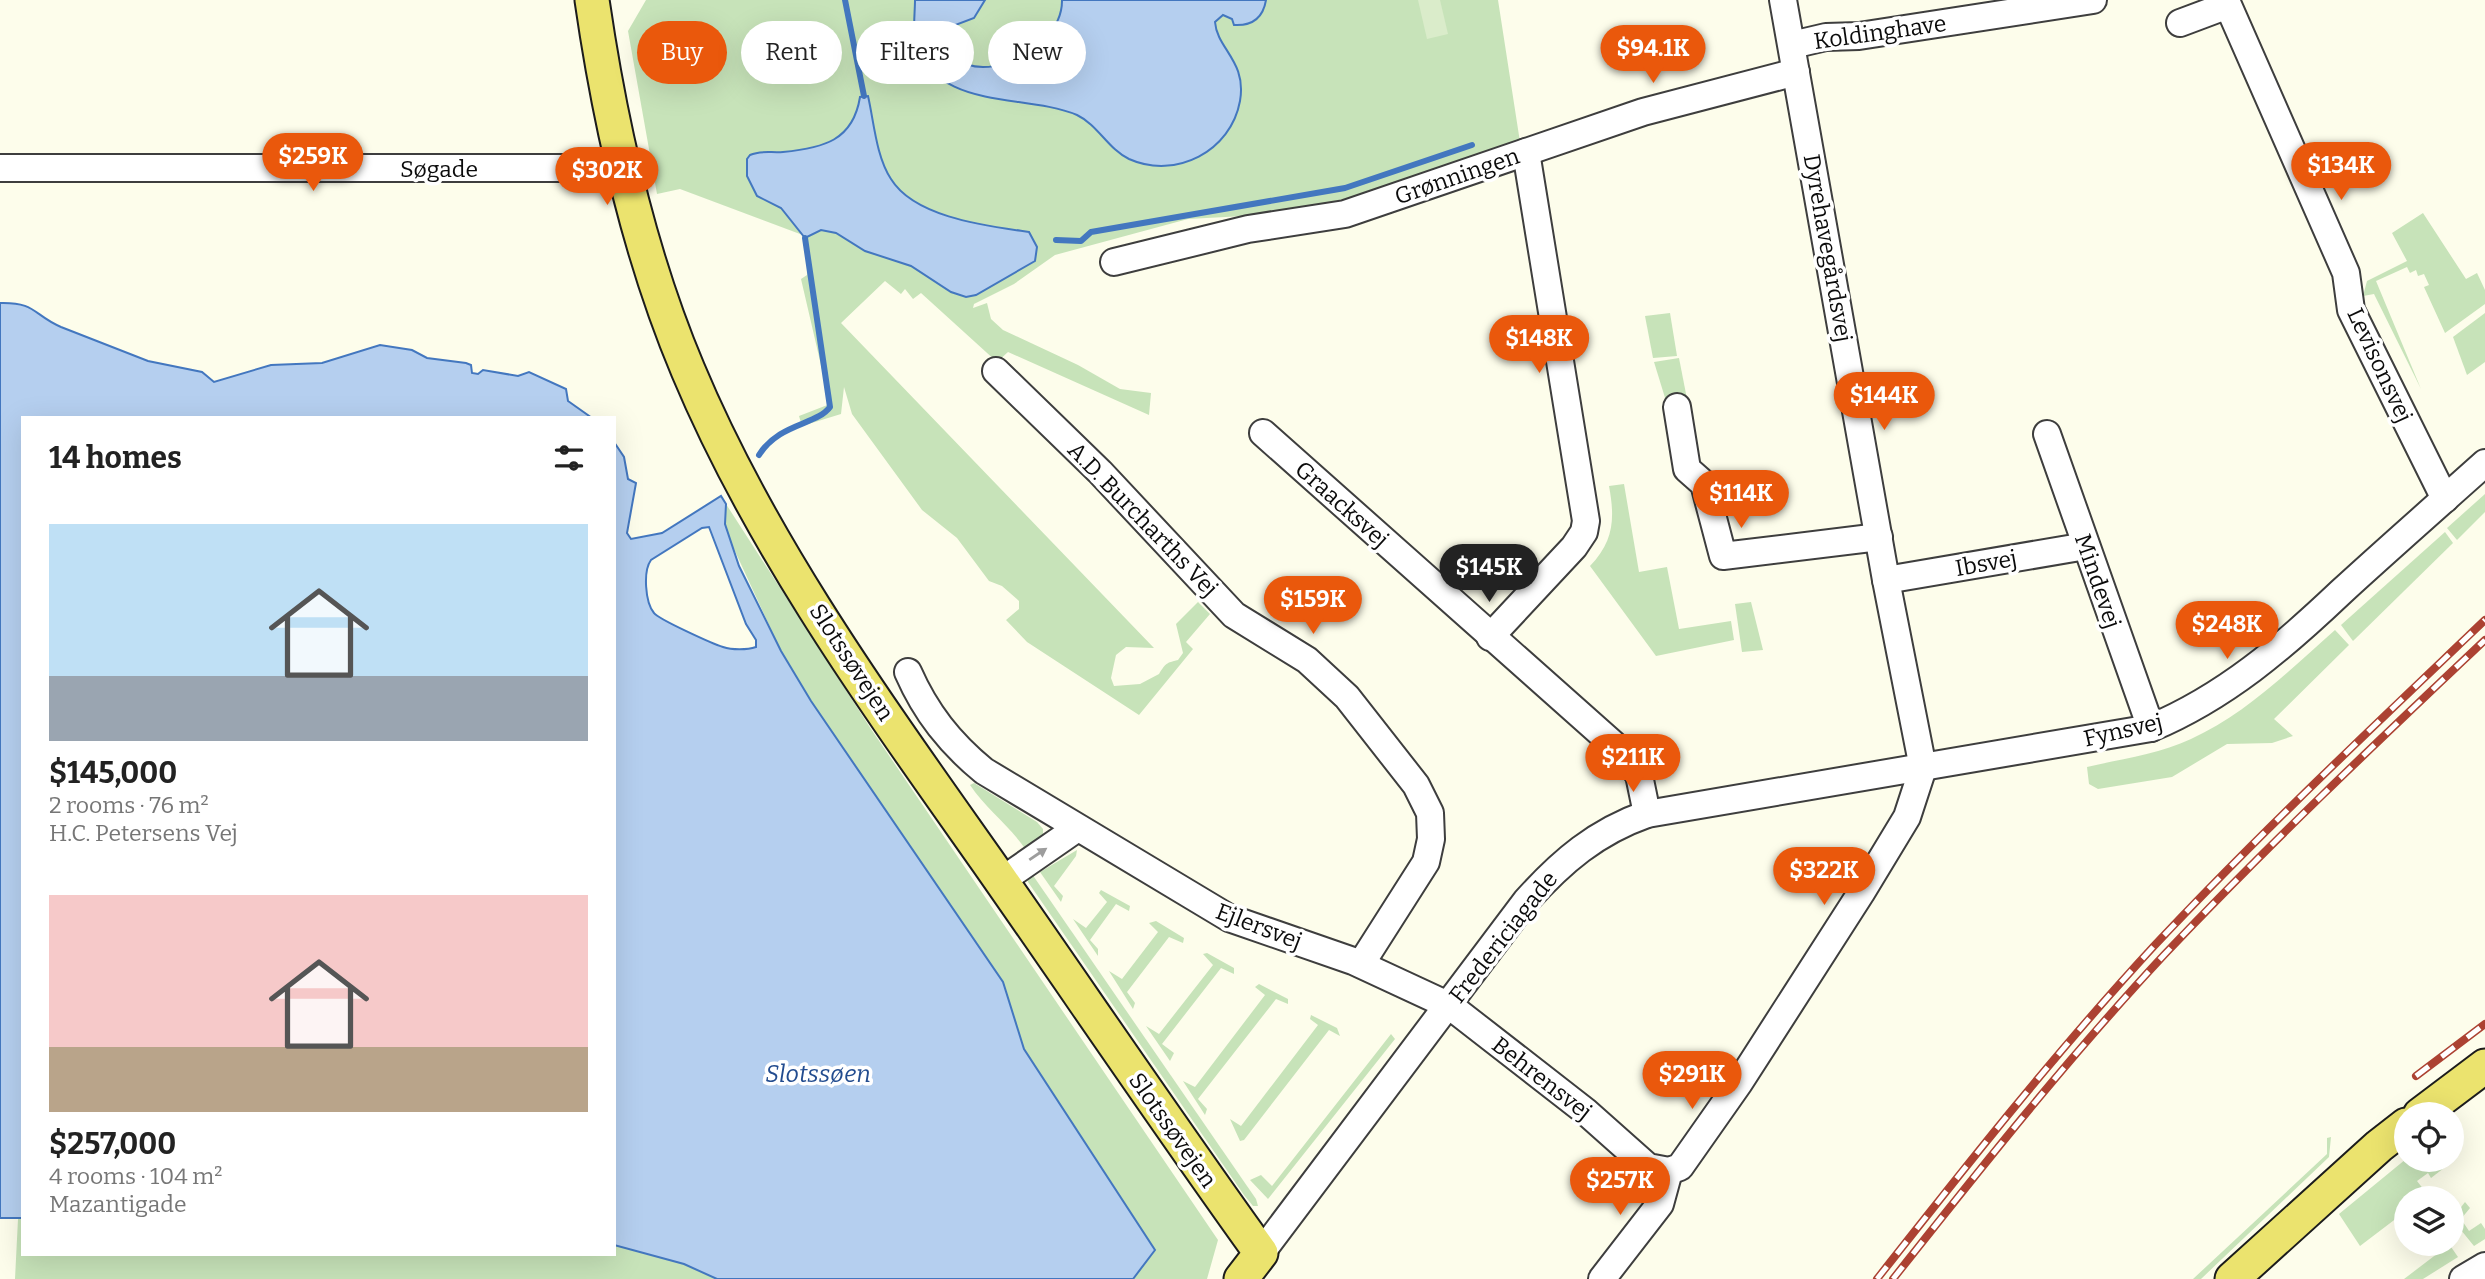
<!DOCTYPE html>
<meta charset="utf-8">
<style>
:root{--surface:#fff;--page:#f6f6f6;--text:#222;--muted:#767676;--accent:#ea580c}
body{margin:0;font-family:Bitter,serif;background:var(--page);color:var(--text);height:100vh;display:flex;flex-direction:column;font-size:26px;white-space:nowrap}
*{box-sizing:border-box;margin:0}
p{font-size:23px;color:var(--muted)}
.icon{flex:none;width:38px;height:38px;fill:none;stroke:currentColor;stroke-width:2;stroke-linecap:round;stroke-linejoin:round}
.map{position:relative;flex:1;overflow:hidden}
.drawer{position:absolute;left:21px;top:416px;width:595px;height:840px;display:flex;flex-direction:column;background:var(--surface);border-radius:0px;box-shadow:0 7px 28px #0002}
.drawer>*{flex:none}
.top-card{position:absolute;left:637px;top:21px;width:665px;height:63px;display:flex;gap:14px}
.fabs{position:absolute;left:2394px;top:1102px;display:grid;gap:14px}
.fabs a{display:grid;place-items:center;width:70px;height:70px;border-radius:50%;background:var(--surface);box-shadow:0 7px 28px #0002;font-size:35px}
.price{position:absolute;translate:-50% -60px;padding:0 16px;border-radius:24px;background:var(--accent);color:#fff;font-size:23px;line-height:46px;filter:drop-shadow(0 2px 4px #0008)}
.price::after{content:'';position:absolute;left:50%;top:42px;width:21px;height:16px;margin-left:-10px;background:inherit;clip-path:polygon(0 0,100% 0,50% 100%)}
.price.active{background:#222;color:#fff}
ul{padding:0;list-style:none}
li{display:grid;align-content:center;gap:14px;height:371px;padding:0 28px}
li span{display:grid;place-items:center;height:217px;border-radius:0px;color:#555}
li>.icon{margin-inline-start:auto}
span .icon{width:126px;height:126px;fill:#fffc;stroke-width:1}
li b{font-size:30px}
h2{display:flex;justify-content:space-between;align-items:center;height:84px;padding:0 28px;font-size:30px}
.pill{padding:0 24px;border-radius:32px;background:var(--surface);box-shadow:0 7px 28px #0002;font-size:24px;line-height:63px}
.pill.active{background:var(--accent);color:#fff}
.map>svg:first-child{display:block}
.green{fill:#c7e3b9}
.pitch{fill:#daecca}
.water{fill:#b5cfef;stroke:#4377bf;stroke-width:2;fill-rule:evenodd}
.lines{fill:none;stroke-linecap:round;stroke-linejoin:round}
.stream{stroke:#4377bf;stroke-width:6}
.minor-casing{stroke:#3e3e3e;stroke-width:30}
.major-casing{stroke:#1c1c1c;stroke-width:37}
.minor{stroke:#fff;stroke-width:26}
.major{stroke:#ebe36e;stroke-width:33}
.rail-casing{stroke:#ac4232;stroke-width:8}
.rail{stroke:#fff;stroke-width:5;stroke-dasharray:16;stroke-linecap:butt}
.oneway{fill:#9d9d9d}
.labels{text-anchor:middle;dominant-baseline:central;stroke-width:7;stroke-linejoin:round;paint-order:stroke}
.street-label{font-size:23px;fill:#0b0b0b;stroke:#fff}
.water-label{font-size:24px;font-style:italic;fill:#224c8f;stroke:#fff}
</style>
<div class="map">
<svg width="2485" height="1279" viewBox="0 0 2485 1279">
<rect width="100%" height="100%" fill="#fdfdeb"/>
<g class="green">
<path d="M646 0H1498L1520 142 1361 195 1279 214 1188 219 1055 255 1014 284 974 304 973 308 987 303 991 319 1003 330 1078 365 1120 389 1151 393 1149 415 1008 352 997 362 921 293 913 299 905 289 901 294 885 281 841 323 1154 648 1126 647 1116 655 1111 678 1114 686 1140 684 1159 674C1166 663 1166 663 1178 660L1183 653 1176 624 1198 602 1210 614 1186 642 1193 649 1139 715 1027 642 1006 620 1019 609V601L1002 586 989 581 957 538 922 510 852 414 844 387 841 414 802 426 799 416 830 404 801 279 807 275 806 238 808 237 680 189 657 194 628 31Z"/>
<polygon points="2423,213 2466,279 2477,273 2485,290 2485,304 2445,333 2424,287 2429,285 2424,274 2418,276 2416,270 2410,273 2407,267 2376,281 2421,389 2374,294 2363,296 2367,281 2407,261 2392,233"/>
<polygon points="1670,313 1677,356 1653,358 1645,316"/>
<polygon points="2485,313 2485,362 2467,375 2453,337"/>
<polygon points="1679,358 1687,399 1666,401 1654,362"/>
<path d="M1624 484 1639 572 1667 567 1679 629 1731 621 1734 640 1656 656 1590 566C1614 541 1615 518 1609 486Z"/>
<polygon points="2485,494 2485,512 2457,540 2447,528"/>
<polygon points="726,504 871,729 1218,1240 1207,1279 1133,1279 1155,1250 1024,1049 1003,982 811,701 781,651 728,536 724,514"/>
<polygon points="2445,532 2453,543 2353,641 2341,625"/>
<polygon points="1751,602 1763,650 1742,652 1735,604"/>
<path d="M2335 630 2349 645 2274 719 2293 736 2272 743 2227 744 2172 777 2098 789 2089 784 2087 767C2121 759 2159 754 2191 739 2245 715 2291 669 2335 630Z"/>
<path d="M974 783 1037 822 1043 829V837L1026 850C1009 825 987 810 970 785Z"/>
<polygon points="1077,850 1076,856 1054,886 1063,896 1061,902 1040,872"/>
<polygon points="1032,874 1256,1199 1258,1206 1253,1206 1244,1195 1028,882 1027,877"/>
<polygon points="1101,890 1130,906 1129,911 1116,904 1090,940 1098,949 1098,956 1073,919 1086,928 1107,902 1099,893"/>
<polygon points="1156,921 1184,938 1183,943 1169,937 1127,992 1135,1003 1133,1009 1109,971 1122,979 1158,932 1149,923"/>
<polygon points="1207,953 1234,968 1234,974 1221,968 1162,1044 1174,1053 1170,1061 1146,1026 1159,1034 1213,965 1203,954"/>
<polygon points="1259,984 1288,999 1288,1004 1276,999 1198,1099 1207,1109 1205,1115 1183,1081 1195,1087 1265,995 1255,987"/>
<polygon points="1311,1015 1337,1028 1340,1036 1329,1030 1244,1140 1240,1141 1230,1119 1241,1126 1318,1025 1310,1019"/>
<polygon points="1391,1034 1395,1039 1268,1199 1250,1180 1261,1175 1272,1186"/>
<polygon points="2331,1137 2329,1157 2201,1279 2193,1279 2327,1154 2327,1138"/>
<polygon points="2452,1158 2453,1161 2431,1178 2428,1173 2417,1181 2431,1199 2406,1199 2406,1211 2360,1246 2339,1214 2406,1159"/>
<polygon points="2465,1202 2470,1208 2461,1219 2469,1231 2481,1223 2485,1229 2485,1239 2474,1246 2452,1219"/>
<polygon points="23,1218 23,1255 614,1255 614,1245 684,1264 717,1279 15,1279 18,1219"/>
<polygon points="2445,1244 2449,1244 2458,1257 2423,1279 2404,1279 2446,1247"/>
</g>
<polygon class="pitch" points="1418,0 1440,0 1448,34 1427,39"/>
<g class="water">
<path d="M915 0H985L974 18 950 27 945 36C954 98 1063 57 1062 0H1266C1263 18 1252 26 1234 25L1232 19 1223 15 1215 22C1217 49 1247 61 1240 101 1231 151 1176 180 1129 159 1108 149 1098 125 1077 115 1022 92 933 113 915 37 913 26 915 12 915 0Z"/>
<path d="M868 96C874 122 876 156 891 179 915 218 988 226 1029 232L1037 247 1035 261 976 295 966 297 951 292 911 266 865 251 836 233 821 230 805 238 781 208 757 196 747 176V159L750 155C761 150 771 153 783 152 823 148 853 141 860 97Z"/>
<path d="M0 303C36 302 33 315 61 327L148 361 202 372 214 382 271 365 322 363 380 345 412 350 427 358 466 363 471 365 472 373 478 374 483 370 518 376 529 372 566 389 568 401 592 418H23V1218H0Z"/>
<path d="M614 442 624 457 628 479 636 483 627 533 631 539 662 533 721 496 726 504 725 524 739 566 781 651 811 701 1003 982 1024 1049 1155 1250 1133 1279H717L684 1264 614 1245ZM709 527 746 624 756 640V647C747 650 732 650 723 647 713 644 658 619 654 613 645 602 643 571 651 560L702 528Z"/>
</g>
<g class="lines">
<g class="stream">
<polyline points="845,0 864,96"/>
<polyline points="1056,240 1081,241 1091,232 1345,188 1472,145"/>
<path d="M759 455C779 423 817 425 830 407L805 238"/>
</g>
<defs>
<g id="minor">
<polyline points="2180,23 2228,5 2346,273 2351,310 2445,499"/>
<polyline points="1792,45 1826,37 1859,36 2093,0"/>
<polyline points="0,168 625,168"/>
<polyline points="1114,262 1248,229 1345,214 1643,112 1796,72"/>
<polyline points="996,371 1100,472 1234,615 1307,660 1347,697 1416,785 1430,813 1431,839 1426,862 1361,964"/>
<polyline points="1677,407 1687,469 1704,484 1723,556 1879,537"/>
<polyline points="1263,433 1622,752 1639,775 1647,814"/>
<polyline points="2047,434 2151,728"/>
<polyline points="1886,580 2086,546"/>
<polyline points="1490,637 1574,547 1584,532 1586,521 1526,152"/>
<path d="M908 672C926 713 950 743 984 771L1229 918 1353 961 1450 1006 1585 1111 1648 1167 1669 1171 1680 1167 1739 1083 1861 893 1907 817 1923 768 1886 580 1783 0"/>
<polyline points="1001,881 1076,829"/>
<path d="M1261 1253 1526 901C1562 861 1596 832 1647 814L2151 728C2225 697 2283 647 2341 592 2389 548 2437 506 2485 463"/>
<polyline points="1602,1279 1660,1204 1669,1171"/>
<polyline points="2463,1279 2485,1266"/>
</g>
<g id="major">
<path d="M592 0C610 124 639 254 688 370 762 547 878 706 988 862 1079 992 1168 1124 1261 1253L1241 1279"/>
<polyline points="2420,1115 2485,1066"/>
<polyline points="2232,1279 2379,1146 2406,1125"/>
</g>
</defs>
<use href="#minor" class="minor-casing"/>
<use href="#major" class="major-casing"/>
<use href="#minor" class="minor"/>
<use href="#major" class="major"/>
<defs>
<g id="rail">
<polyline points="2416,1076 2485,1024"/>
<path d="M1877 1279C1966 1166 2056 1052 2154 946 2260 833 2373 727 2485 620"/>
<path d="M1893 1279C1980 1169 2068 1058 2164 955 2267 846 2376 743 2485 640"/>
</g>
</defs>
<use href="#rail" class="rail-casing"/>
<use href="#rail" class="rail"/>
</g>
<defs><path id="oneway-solid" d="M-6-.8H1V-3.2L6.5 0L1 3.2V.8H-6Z" transform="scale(1.75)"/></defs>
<use class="oneway" href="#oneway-solid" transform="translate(1038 854) rotate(-34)"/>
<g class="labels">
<g class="street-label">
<text transform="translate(1880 32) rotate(-8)">Koldinghave</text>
<text x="439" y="169">Søgade</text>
<text transform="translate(1457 176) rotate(-19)">Grønningen</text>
<text transform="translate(1828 248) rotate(80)">Dyrehavegårdsvej</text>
<text transform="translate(2380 365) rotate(65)">Levisonsvej</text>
<text transform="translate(1342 504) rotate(42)">Graacksvej</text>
<text transform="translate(1143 519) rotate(46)">A.D. Burcharths Vej</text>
<text transform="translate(1986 563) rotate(-10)">Ibsvej</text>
<text transform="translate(2098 581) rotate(71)">Mindevej</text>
<text transform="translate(852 662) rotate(57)">Slotssøvejen</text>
<text transform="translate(2123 730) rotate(-13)">Fynsvej</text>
<text transform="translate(1259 926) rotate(21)">Ejlersvej</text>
<text transform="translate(1503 937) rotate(-52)">Fredericiagade</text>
<text transform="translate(1542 1078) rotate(38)">Behrensvej</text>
<text transform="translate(1173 1130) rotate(55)">Slotssøvejen</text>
</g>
<g class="water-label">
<text x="818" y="1074">Slotssøen</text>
</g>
</g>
</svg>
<div class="fabs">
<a><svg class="icon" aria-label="locate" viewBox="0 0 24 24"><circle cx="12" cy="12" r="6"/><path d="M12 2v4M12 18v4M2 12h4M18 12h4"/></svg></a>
<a><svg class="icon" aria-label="layers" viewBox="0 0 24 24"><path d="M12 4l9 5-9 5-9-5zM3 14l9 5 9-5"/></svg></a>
</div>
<b class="price" style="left:1653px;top:85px">$94.1K</b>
<b class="price" style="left:313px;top:193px">$259K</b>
<b class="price" style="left:2341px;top:202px">$134K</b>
<b class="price" style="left:607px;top:207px">$302K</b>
<b class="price" style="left:1539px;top:375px">$148K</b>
<b class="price" style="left:1884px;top:432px">$144K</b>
<b class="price" style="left:1741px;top:530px">$114K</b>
<b class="price active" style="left:1489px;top:604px">$145K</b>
<b class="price" style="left:1313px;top:636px">$159K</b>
<b class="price" style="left:2227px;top:661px">$248K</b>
<b class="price" style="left:1633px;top:794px">$211K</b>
<b class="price" style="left:1824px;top:907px">$322K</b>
<b class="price" style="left:1692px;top:1111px">$291K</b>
<b class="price" style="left:1620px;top:1217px">$257K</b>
<div class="top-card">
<a class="pill active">Buy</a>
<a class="pill">Rent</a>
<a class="pill">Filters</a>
<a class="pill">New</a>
</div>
<section class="drawer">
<h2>14 homes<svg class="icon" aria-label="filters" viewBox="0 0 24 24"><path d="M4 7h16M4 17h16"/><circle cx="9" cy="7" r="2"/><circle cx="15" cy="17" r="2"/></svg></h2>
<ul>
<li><span style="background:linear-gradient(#bfe0f5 70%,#9aa5b1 0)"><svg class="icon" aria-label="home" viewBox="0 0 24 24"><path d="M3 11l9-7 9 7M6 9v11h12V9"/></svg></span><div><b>$145,000</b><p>2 rooms · 76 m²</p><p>H.C. Petersens Vej</p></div></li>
<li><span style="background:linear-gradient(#f6c9c9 70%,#b9a48a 0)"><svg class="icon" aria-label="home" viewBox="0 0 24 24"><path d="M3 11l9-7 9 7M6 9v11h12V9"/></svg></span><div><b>$257,000</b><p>4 rooms · 104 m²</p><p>Mazantigade</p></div></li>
</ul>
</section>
</div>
